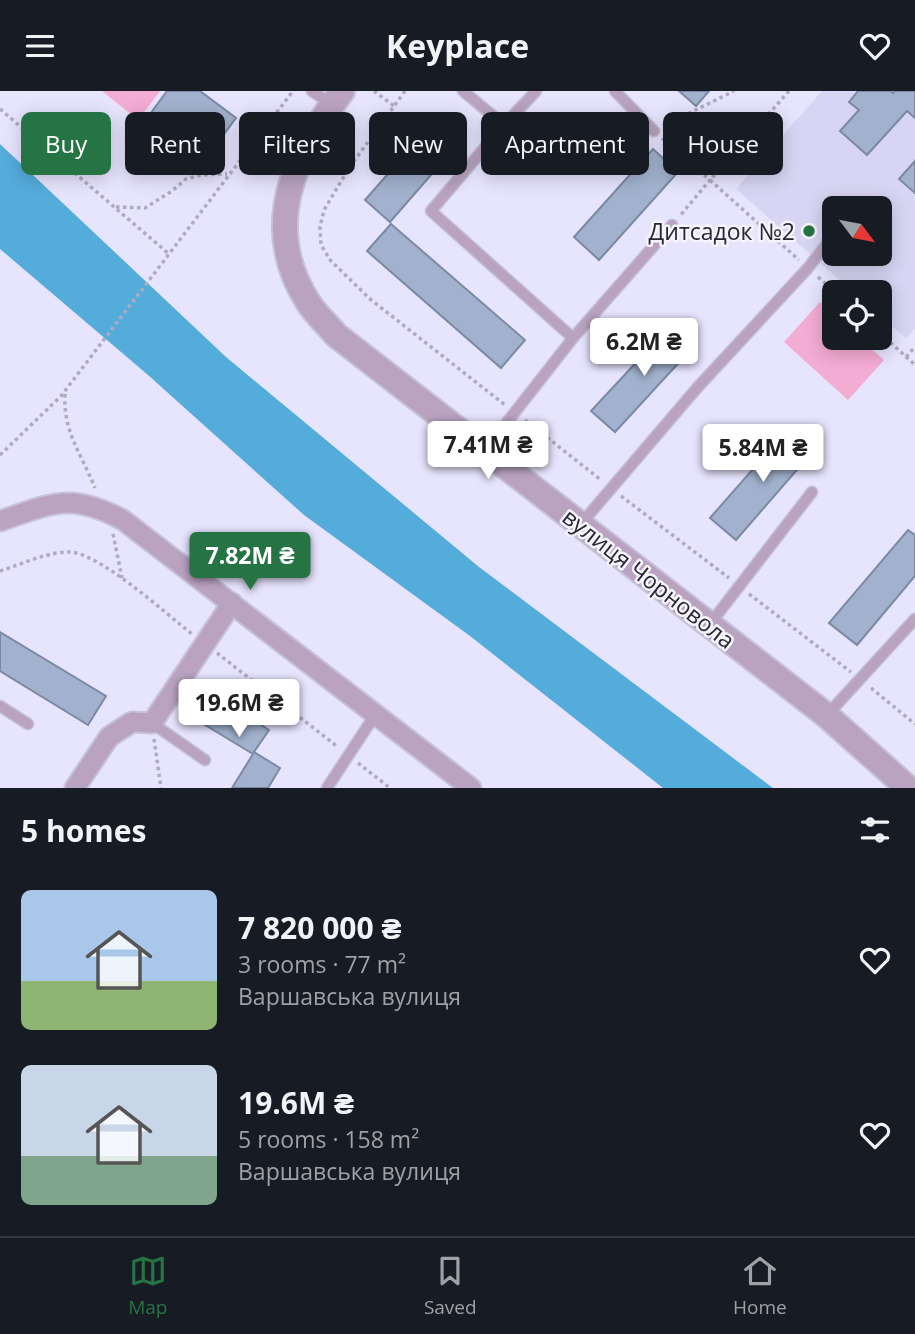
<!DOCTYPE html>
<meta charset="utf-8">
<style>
:root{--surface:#171b24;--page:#242831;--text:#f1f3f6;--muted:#9ea1a6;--line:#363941;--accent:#267444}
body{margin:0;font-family:"Open Sans",sans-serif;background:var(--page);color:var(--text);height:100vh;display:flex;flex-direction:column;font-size:26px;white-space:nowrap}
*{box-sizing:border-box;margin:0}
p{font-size:23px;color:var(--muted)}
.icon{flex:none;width:38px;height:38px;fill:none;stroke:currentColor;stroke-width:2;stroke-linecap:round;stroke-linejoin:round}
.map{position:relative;height:697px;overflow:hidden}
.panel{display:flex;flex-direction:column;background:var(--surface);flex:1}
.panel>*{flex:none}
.top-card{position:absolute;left:21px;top:21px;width:873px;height:63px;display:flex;gap:14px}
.needle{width:46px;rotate:122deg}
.buttons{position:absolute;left:822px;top:105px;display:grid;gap:14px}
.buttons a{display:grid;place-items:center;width:70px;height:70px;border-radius:10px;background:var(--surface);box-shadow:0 4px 18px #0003;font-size:35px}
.price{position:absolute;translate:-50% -60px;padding:0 16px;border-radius:7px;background:#fff;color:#222;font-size:23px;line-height:46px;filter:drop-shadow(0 2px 4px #0008)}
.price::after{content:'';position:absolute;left:50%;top:42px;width:21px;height:16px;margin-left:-10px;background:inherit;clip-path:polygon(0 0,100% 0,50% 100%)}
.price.current{background:var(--accent);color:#fff}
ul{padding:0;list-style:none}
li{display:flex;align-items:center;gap:21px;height:175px;padding:0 21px}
li span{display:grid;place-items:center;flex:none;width:196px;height:140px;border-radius:10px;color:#555}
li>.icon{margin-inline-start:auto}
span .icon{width:84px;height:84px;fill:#fffc;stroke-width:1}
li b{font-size:30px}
h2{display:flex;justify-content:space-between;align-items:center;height:84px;padding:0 21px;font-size:30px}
.pill{padding:0 24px;border-radius:10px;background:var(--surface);box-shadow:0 4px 18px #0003;font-size:24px;line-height:63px}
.pill.current{background:var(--accent);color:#fff}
header{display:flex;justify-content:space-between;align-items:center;height:91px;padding:0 21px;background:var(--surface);font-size:32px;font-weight:700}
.dock{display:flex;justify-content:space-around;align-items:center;height:98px;border-top:2px solid var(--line);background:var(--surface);font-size:19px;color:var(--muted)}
.dock a{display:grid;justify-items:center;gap:4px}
.dock .current{color:var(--accent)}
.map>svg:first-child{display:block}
.built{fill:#d7d5f3;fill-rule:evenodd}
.green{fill:#f3acd4}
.water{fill:#54acdb}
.building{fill:#a2b2ce;stroke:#7b89a4;stroke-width:2}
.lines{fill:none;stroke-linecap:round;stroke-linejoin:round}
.service-casing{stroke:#c5c2d9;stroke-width:13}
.minor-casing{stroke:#c5c2d9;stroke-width:23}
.tertiary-casing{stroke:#c5c2d9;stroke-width:28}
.path{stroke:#aeabc1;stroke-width:3.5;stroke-dasharray:3.5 3.5;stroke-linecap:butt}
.service{stroke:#b9a3c1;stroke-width:10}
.minor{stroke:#b9a3c1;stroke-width:19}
.tertiary{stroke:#b9a3c1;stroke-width:24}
.poi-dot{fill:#267444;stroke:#f5f4fb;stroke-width:2.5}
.labels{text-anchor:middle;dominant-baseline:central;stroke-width:5;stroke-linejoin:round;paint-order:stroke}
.poi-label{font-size:23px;fill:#282733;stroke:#f5f4fb;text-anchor:end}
.street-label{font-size:23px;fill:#282733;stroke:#f5f4fb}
</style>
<header><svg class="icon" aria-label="menu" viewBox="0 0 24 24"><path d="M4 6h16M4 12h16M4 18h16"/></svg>Keyplace<svg class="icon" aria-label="heart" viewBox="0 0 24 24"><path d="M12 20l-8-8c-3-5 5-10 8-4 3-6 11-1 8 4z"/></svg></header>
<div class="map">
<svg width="915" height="697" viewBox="0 0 915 697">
<rect width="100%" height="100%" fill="#e7e4fe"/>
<path class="built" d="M822 0H915V237L906 247 880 225V201H853L736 98ZM835 117H880V163H835Z"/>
<g class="green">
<polygon points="102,0 160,0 138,29"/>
<polygon points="820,211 835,225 835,247 859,247 884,269 848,309 784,251"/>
</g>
<polygon class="water" points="0,53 226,266 479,476 773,697 663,697 470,545 304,424 148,284 0,158"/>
<g class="building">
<polygon points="167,0 200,0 236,27 202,73 145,30"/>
<polygon points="679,0 709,0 696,15"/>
<polygon points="858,0 890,0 893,2 895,0 915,0 915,27 907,20 867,64 840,40 859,19 849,11"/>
<polygon points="440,24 464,46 390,131 365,109"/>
<polygon points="653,58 678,81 599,169 574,146"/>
<polygon points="915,70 915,102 899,88"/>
<polygon points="391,133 525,249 501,277 367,160"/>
<polygon points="673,232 696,253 615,341 591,320"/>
<polygon points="790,336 815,358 736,449 710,427"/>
<polygon points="908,439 915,444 915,485 857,554 829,532"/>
<polygon points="0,541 106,605 88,634 0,580"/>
<polygon points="208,601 269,639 254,661 280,677 268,697 232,697 253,663 192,626"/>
</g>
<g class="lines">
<defs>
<g id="service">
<polyline points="312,0 331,13"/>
<polyline points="463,0 504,34"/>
<polyline points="536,0 504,34 431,120 573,247"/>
<polyline points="615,0 654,40"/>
<polyline points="854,117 857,114"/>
<polyline points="486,358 573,247 672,134"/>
<polyline points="580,434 697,297 808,177 835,142"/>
<polyline points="710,533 812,401"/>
<polyline points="0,615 28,633"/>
<polyline points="828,623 915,528"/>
<polyline points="152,632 205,669"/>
<polyline points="327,697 375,624"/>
</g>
<g id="minor">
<path d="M0 430C53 412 71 401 123 429L471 697"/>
<polyline points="75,697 109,646 132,631 152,632 232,512"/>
</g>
<path id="tertiary" d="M342 0C294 64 260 136 308 211 315 223 327 233 336 244L826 624 908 697"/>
</defs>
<use href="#service" class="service-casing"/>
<use href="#minor" class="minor-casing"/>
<use href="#tertiary" class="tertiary-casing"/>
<g class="path">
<polyline points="374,0 394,15"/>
<polyline points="405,0 349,77 324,119 320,136 321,154 331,170 370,208 505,314"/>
<polyline points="789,0 710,89 799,169"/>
<polyline points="0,18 169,163"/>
<polyline points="663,35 734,0"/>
<polyline points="662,47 710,89 679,126"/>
<polyline points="116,116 145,117 172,100 186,88 201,84 227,83"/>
<polyline points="818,186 835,201"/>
<polyline points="880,242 915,274"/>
<polyline points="906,266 915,256"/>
<path d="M65 303C63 341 81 362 95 397"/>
<polyline points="525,329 601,389"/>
<polyline points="0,364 61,305 293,0"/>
<polyline points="621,405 729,487"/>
<polyline points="113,443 122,487"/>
<path d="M0 480C22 473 44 462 67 461 97 459 166 523 192 543"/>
<polyline points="749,503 851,581"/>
<polyline points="217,562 338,656"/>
<polyline points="871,597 915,633"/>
<polyline points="154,648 161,697"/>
<polyline points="358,672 390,697"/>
</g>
<use href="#service" class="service"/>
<use href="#minor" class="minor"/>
<use href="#tertiary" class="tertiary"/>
</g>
<circle class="poi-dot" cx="809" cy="140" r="7"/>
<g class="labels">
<g class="poi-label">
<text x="795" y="140">Дитсадок №2</text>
</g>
<g class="street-label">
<text transform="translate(649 487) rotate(38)">вулиця Чорновола</text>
</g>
</g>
</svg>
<div class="buttons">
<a><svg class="needle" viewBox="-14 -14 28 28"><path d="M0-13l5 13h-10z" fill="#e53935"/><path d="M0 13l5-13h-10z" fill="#9ea1a6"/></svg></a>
<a><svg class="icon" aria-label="locate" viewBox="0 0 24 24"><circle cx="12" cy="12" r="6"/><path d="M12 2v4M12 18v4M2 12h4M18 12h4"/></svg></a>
</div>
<b class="price" style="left:644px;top:287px">6.2M ₴</b>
<b class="price" style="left:488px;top:390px">7.41M ₴</b>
<b class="price" style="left:763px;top:393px">5.84M ₴</b>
<b class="price current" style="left:250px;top:501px">7.82M ₴</b>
<b class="price" style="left:239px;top:648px">19.6M ₴</b>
<div class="top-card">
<a class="pill current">Buy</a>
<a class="pill">Rent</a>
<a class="pill">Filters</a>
<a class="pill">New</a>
<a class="pill">Apartment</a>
<a class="pill">House</a>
</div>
</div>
<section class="panel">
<h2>5 homes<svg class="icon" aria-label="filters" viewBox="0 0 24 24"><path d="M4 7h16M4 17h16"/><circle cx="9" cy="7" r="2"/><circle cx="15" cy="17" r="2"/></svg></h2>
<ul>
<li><span style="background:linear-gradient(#a9c7e8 65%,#8fb573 0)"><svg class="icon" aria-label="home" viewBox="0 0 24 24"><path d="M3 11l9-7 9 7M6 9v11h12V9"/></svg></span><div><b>7 820 000 ₴</b><p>3 rooms · 77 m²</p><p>Варшавська вулиця</p></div><svg class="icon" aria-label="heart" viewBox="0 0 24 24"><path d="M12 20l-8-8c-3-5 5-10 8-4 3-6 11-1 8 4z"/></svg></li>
<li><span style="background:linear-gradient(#c9d6e8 65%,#7fa58c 0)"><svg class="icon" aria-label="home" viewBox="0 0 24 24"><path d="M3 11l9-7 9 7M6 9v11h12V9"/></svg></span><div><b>19.6M ₴</b><p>5 rooms · 158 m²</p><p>Варшавська вулиця</p></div><svg class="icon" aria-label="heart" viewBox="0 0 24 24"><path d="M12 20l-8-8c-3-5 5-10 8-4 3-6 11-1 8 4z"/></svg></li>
</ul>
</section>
<nav class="dock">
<a class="current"><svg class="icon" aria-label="map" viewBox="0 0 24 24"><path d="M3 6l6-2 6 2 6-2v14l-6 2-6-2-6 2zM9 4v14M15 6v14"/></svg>Map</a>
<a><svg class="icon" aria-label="saved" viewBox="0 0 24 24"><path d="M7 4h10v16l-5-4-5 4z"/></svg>Saved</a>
<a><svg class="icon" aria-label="home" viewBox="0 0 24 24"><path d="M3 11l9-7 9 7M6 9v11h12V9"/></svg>Home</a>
</nav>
